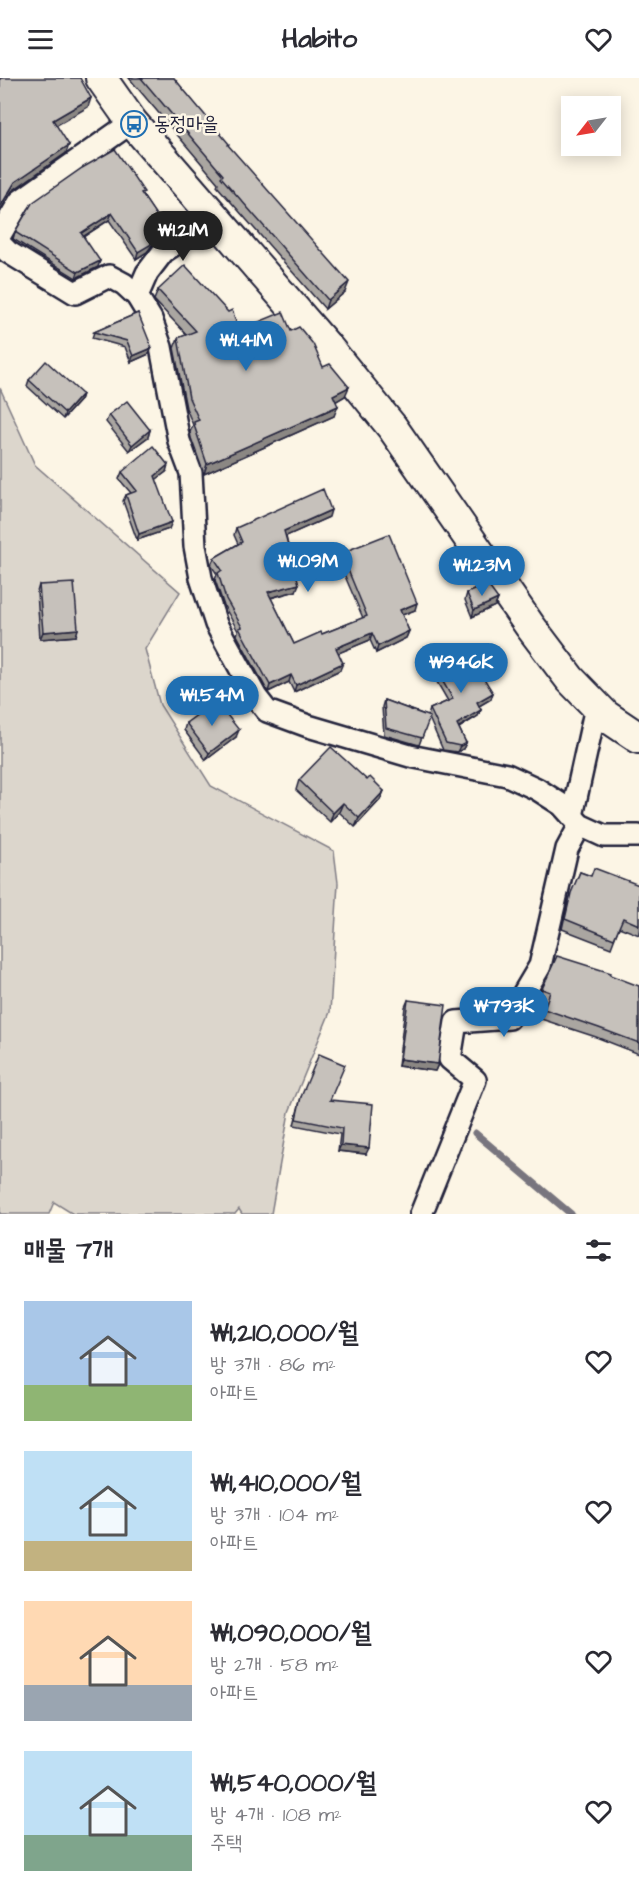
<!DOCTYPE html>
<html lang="ko">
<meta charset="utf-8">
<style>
:root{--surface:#fff;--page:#f7f7f7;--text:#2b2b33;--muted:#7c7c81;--accent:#1f6fb2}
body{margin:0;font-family:"Architects Daughter","Poor Story",sans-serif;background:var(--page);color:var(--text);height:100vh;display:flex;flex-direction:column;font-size:22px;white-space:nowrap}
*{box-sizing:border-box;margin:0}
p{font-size:20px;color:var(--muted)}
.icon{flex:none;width:33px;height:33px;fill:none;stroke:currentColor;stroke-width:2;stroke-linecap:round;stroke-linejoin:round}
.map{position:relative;height:1136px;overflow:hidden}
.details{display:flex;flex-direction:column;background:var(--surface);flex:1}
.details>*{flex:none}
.needle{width:39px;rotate:239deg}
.buttons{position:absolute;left:561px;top:18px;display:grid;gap:12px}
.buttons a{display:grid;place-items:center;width:60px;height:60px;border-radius:0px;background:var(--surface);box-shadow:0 3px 15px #0003;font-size:30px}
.price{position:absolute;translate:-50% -51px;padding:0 14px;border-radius:21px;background:var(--accent);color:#fff;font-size:20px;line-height:39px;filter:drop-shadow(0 2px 3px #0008)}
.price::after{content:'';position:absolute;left:50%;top:36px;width:18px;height:14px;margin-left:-9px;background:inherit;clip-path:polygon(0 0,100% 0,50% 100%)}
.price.active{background:#222;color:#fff}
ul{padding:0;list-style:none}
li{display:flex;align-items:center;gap:18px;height:150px;padding:0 24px}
li span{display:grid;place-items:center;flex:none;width:168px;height:120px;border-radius:0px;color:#555}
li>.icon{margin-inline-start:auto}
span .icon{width:72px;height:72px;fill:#fffc;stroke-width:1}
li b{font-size:26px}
h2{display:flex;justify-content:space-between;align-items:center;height:72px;padding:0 24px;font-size:26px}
header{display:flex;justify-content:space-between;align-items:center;height:78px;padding:0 24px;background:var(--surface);font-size:27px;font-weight:700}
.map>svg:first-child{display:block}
.green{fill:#dcd6cc;stroke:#7f7c84;stroke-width:1.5}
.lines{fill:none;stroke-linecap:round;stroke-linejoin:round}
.stream{stroke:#78757e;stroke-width:7}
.street-casing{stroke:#22223b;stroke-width:26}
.secondary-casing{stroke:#22223b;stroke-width:34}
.street{stroke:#fcf5e5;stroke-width:21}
.secondary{stroke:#fcf5e5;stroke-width:30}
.wall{fill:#aaa6a1;stroke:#22223b;stroke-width:1.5}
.shaded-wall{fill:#8b8783;stroke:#22223b;stroke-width:1.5}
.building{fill:#c6c1bb;stroke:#22223b;stroke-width:1.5}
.labels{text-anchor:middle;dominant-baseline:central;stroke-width:5;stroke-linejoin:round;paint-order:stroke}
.poi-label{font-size:20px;fill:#22223b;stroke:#fcf5e5;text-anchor:start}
</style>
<header><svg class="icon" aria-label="menu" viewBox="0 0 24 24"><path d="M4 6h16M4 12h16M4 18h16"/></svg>Habito<svg class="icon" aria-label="heart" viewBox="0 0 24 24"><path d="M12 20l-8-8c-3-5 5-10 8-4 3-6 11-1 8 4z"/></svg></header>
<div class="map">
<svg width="639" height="1136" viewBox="0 0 639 1136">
<rect width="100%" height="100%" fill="#fcf5e5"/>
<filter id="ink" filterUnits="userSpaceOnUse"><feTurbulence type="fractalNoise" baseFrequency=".0167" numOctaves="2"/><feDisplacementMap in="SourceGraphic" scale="12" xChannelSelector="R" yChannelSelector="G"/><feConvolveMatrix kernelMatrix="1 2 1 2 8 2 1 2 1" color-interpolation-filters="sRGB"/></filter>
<g filter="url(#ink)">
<polygon class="green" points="0,310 35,387 180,514 145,571 160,627 211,708 334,773 338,805 330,934 289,1034 271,1136 242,1136 239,1131 235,1136 73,1136 54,1124 49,1136 0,1136"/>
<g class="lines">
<polyline class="stream" points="475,1055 571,1136"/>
<defs>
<g id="street">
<polyline points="0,157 20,123 132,44"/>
<polyline points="0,166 8,174 75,215 109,198 124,206 137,218 151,241 161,269 179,363 191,395 195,468 201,500 216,546 256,619 267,633 308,648 410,678 507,697 537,711 562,727 580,747 604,758 639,758"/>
<polyline points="137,218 147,195 163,174 214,140"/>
<polyline points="572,738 596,629"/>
<polyline points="421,1136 475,1002 450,981 456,944 509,940 540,888 567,771 580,747"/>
</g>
<polyline id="secondary" points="101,0 132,44 328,270 392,349 530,548 570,601 606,638 639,660"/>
</defs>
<use href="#street" class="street-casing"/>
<use href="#secondary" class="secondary-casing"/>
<use href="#street" class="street"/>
<use href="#secondary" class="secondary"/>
</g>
<g class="wall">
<polygon points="129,0 174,0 345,214 325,231 217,108 218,105"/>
<polygon points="142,117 166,152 163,159 153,166 147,174 136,181 109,142 83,159 98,189 76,200 13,161 15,154"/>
<polygon points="158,212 239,252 291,253 323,289 345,318 336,323 334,338 204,396 191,360 190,354 193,347 186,330 174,270 178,260 187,257 154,222"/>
<polygon points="138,235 149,276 131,284 125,269 92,260 94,254"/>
<polygon points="29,302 82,316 80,322 63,341 27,308"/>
<polygon points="109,337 150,352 148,359 129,373 106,344"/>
<polygon points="122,394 166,394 156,401 169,451 137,462 123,423 126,417 131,415 119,401"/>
<polygon points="329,439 286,458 296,513 271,520 294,566 322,556 363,540 338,482 341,475 415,532 402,537 409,553 406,560 376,575 370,562 338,575 340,592 294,614 289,604 268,614 237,557 238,553 224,528 215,502 217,496 211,487 214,480 238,466 234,457 236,450"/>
<polygon points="39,507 76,558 40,561 37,514"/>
<polygon points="467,515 498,521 495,528 472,539 465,522"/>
<polygon points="436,592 484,597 483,598 491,621 479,628 481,632 478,638 459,650 466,665 463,671 457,674 443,672 429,640 419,667 384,657 382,629 384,622 428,638 430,631 448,623 434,599"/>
<polygon points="186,645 236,659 206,682 184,652"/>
<polygon points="299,702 367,702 384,713 380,722 355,749 339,734 330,744 296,712"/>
<polygon points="580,794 591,798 639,807 639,857 619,849 611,870 562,851 568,824"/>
<polygon points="639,908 639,976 596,959 541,941 546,923 539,921 542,911"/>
<polygon points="408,922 438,986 435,993 398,988 405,929"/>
<polygon points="301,1019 331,1022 366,1076 338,1073 340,1056 294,1047"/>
</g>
<g class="shaded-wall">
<polygon points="91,20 88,29 50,51 53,42"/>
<polygon points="69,67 66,75 12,113 0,133 0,129 15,104"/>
<polygon points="112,135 109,142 78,162 81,155"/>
<polygon points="166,152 163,159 153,166 147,174 136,181 138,174"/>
<polygon points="100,183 98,189 76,200 78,194"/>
<polygon points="349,204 345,214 325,231 328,222"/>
<polygon points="152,270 149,276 131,284 133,278"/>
<polygon points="349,309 345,318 330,327 333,317"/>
<polygon points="82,316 80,322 63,341 65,335"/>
<polygon points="338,328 334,338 204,396 207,386"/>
<polygon points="150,352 148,359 129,373 132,367"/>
<polygon points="168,387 166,394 153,404 155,398"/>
<polygon points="331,432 329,439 282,460 284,453"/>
<polygon points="172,444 169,451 137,462 139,456"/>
<polygon points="299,506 296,513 265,521 268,514"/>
<polygon points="498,521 495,528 472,539 474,532"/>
<polygon points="417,525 415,532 397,539 400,532"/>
<polygon points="78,551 76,558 40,561 43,554"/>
<polygon points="409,553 406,560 376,575 378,568"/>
<polygon points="372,555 370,562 334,577 336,570"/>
<polygon points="343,585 340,592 294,614 296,607"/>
<polygon points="487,590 484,597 478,600 480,594"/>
<polygon points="291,597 289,604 268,614 270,607"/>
<polygon points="493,615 491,621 474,631 477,624"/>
<polygon points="481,632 478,638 454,652 457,646"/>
<polygon points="239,652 236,659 206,682 209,675"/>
<polygon points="466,665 463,671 457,674 460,668"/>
<polygon points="384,713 380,722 355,749 359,740"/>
<polygon points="343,725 339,734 330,744 333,735"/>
<polygon points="400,981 438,986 435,993 398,988"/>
<polygon points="341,1067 369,1070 366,1076 338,1073"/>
</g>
<g class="building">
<polygon points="0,0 80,0 91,20 53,42 69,67 15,104 0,129"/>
<polygon points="141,0 174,0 229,66 228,67 349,204 328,222 221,99 223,97"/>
<polygon points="115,71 144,114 141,115 166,152 156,159 150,167 138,174 112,135 81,155 100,183 78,194 15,154 32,125 82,90"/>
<polygon points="185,187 228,234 232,232 239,252 283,234 291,253 299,249 313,266 323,289 330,286 349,309 333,317 338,328 207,386 195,350 194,344 199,342 189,320 178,260 196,253 158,212"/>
<polygon points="138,235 152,270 133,278 127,263 94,254"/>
<polygon points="46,283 82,316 65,335 29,302"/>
<polygon points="127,323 150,352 132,367 109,337"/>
<polygon points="153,368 168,387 155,398 172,444 139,456 126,417 137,413 122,394"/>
<polygon points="323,411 331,432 284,453 299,506 268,514 294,566 321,554 322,556 367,538 341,475 389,456 417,525 400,532 409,553 378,568 372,555 336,570 343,585 296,607 291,597 270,607 239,550 242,549 226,521 218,495 222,492 214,480 242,464 236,450"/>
<polygon points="74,505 78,551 43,554 39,507"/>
<polygon points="487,506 498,521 474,532 467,515"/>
<polygon points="474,569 487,590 480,594 493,615 477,624 481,632 457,646 466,665 460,668 446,665 430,631 453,621 436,592"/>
<polygon points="384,622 430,639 422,660 386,650"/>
<polygon points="216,623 239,652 209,675 186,645"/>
<polygon points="331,669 367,702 370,699 384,713 359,740 343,725 333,735 299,702"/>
<polygon points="594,790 639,807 639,847 623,840 614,861 565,841 571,815 580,794 591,798"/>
<polygon points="557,878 611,895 610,897 639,908 639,965 599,950 544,931 550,914 542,911"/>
<polygon points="408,922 446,927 438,986 400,981"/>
<polygon points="319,976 345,987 330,1022 373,1026 369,1070 341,1067 342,1050 296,1041 301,1019"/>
</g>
</g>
<defs>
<symbol id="bus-ring" viewBox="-11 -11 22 22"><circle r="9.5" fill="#fcf5e5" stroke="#1f6fb2" stroke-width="1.5"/><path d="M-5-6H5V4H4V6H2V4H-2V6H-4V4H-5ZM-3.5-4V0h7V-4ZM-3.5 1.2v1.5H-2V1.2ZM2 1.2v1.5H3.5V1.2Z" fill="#1f6fb2"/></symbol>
</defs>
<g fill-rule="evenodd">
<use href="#bus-ring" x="119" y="31" width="30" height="30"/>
</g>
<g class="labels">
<g class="poi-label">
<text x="154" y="46">동정마을</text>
</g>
</g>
</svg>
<div class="buttons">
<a><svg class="needle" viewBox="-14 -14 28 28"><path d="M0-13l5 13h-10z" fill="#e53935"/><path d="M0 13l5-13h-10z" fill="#7c7c81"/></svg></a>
</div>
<b class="price active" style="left:183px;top:184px">₩1.21M</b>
<b class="price" style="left:246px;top:294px">₩1.41M</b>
<b class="price" style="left:308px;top:515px">₩1.09M</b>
<b class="price" style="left:482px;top:519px">₩1.23M</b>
<b class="price" style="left:461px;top:616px">₩946K</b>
<b class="price" style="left:212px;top:649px">₩1.54M</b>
<b class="price" style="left:504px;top:960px">₩793K</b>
</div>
<section class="details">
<h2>매물 7개<svg class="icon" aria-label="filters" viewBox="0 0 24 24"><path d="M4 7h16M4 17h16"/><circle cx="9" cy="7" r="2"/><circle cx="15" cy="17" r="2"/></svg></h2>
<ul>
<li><span style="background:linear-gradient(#a9c7e8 70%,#8fb573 0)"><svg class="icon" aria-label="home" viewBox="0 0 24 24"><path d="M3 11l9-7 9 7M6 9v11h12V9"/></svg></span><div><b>₩1,210,000/월</b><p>방 3개 · 86 m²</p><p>아파트</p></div><svg class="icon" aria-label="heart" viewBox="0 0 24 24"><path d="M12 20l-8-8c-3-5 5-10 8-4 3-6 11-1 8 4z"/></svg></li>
<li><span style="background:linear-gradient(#bfe0f5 75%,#c2b280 0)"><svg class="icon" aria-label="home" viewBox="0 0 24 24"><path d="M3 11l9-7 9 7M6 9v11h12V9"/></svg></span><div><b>₩1,410,000/월</b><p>방 3개 · 104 m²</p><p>아파트</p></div><svg class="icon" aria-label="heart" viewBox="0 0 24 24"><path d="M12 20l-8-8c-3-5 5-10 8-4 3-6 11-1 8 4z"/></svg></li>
<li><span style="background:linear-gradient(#ffd9b3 70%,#9aa5b1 0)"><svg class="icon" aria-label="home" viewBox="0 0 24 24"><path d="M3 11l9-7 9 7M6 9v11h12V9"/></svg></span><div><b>₩1,090,000/월</b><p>방 2개 · 58 m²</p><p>아파트</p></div><svg class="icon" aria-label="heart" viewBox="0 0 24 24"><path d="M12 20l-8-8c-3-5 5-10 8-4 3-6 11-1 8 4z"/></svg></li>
<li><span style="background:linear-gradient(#bfe0f5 70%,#7fa58c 0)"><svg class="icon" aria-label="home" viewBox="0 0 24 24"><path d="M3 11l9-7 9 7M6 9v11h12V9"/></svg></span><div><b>₩1,540,000/월</b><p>방 4개 · 108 m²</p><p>주택</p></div><svg class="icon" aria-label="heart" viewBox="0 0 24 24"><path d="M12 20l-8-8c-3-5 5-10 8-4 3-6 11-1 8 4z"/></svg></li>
</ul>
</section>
